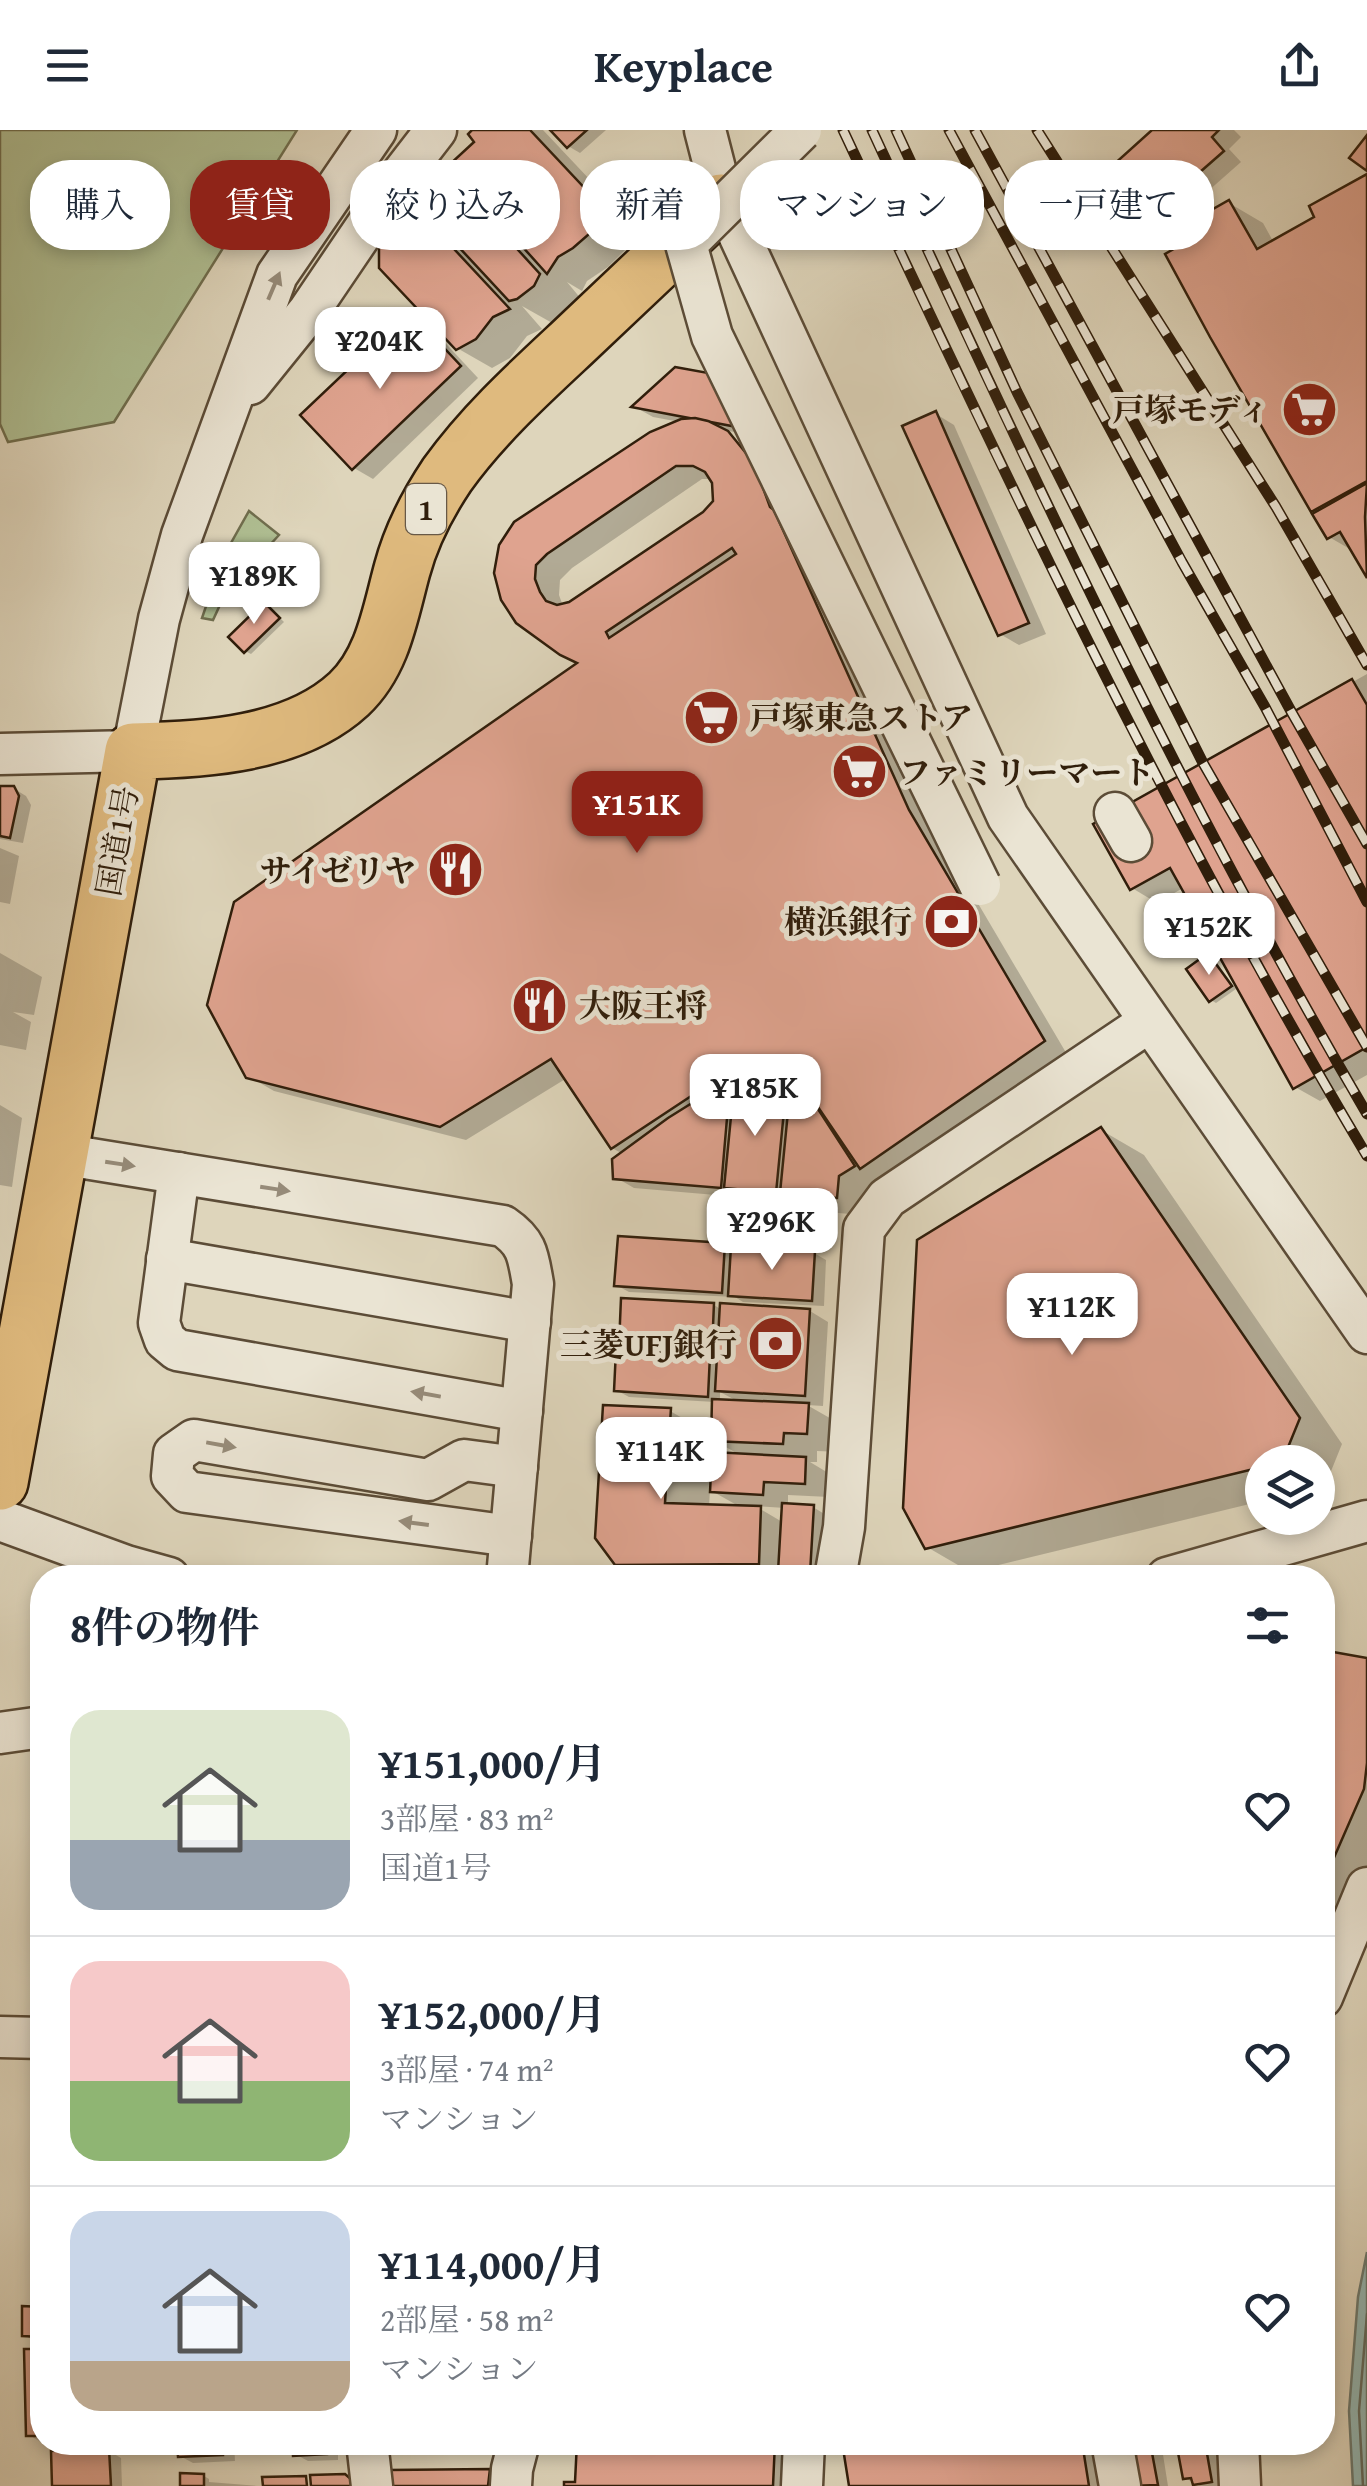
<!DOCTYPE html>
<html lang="ja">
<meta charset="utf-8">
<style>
:root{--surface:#fff;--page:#f2f2f3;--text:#1f2937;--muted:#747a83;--line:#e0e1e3;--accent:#8f2418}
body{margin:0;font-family:"Gentium Book Plus","Noto Serif JP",serif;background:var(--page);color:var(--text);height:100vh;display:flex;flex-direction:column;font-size:38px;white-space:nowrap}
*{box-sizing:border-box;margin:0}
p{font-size:32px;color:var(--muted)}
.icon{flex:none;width:55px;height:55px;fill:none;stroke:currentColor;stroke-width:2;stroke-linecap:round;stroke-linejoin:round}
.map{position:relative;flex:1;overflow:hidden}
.drawer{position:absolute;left:30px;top:1435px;width:1305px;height:890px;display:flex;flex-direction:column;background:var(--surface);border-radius:40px;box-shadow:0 5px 15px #0003}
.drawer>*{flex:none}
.banner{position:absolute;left:30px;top:30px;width:1308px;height:90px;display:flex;gap:20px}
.controls{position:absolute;left:1245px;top:1315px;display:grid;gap:20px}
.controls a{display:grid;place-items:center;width:90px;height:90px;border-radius:50%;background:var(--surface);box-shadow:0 5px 15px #0003;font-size:50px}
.price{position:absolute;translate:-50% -85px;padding:0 22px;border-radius:20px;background:#fff;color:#222;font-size:32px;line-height:65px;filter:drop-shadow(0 2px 5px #0008)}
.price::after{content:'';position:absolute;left:50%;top:60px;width:30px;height:22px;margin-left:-15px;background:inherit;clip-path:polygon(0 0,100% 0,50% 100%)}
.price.active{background:var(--accent);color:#fff}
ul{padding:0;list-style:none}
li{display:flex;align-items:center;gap:30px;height:250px;padding:0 40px}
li+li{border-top:2px solid var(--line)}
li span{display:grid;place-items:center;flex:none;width:280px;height:200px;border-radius:30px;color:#555}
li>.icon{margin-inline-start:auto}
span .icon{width:120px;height:120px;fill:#fffc;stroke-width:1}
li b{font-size:42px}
h2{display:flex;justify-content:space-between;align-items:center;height:120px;padding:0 40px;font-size:42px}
.tag{padding:0 35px;border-radius:40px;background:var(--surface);box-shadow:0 5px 15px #0003;font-size:35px;line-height:90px}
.tag.active{background:var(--accent);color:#fff}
header{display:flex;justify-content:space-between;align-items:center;height:130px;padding:0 40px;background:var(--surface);font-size:45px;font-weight:700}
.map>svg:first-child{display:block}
.green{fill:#afbe92;stroke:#706e4e;stroke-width:2.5}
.water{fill:#94b8b4;stroke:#6c7a70;stroke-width:2.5}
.shadow{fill:#0003;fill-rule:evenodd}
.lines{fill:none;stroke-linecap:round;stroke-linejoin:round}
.shore{stroke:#626b60;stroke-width:2.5}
.building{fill:#dfa38f;stroke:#301e0b;stroke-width:2.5;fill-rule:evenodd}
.minor-casing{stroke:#5c4c37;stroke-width:45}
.highway-casing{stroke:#301e0b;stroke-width:60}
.minor{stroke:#eae4d3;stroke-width:40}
.highway{stroke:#dfba7e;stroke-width:55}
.rail-casing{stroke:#301e0b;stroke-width:11}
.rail{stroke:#eae4d3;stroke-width:8;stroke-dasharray:22;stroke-linecap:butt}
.minor-bridge-casing{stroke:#5c4c37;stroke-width:45;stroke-linecap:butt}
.minor-bridge{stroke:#eae4d3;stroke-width:40}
.oneway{fill:#968b79}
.labels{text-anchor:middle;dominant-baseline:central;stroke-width:10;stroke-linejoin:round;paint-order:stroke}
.shield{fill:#eae4d3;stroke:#685947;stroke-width:2.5}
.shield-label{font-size:30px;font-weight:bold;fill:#301e0b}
.poi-label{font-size:32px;font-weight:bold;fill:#301e0b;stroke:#eae4d3;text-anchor:end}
.street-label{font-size:32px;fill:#301e0b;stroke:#eae4d3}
</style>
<header><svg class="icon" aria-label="menu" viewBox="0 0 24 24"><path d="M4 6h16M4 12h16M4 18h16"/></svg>Keyplace<svg class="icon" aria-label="share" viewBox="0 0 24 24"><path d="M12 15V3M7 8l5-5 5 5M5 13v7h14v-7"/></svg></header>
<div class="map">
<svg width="1367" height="2356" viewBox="0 0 1367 2356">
<rect width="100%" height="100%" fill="#ded5bb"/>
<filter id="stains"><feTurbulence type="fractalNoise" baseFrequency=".002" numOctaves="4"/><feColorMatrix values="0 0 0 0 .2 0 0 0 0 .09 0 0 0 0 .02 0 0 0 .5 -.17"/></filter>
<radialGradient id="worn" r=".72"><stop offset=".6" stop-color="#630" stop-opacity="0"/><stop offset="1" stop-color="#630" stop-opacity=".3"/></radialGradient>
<g class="green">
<polygon points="0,0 297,0 114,292 8,312 0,294"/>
<polygon points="249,381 279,405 225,464 213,490 202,488 222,429"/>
</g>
<polygon class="water" points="1367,2122 1367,2356 1353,2356 1349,2281 1358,2167"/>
<g class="shadow">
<polygon points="476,0 543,0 626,88 631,97 633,112 608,137 587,151 582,161 567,152 582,170 554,194 522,176 542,199 527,206 510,228 492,238 457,218 399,102 411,108 427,93 450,106 459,58 486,74"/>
<polygon points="553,0 606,0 580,23 568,16"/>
<polygon points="1156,0 1234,0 1241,7 1229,19 1241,32 1164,100 1145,90"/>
<polygon points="1367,47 1367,443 1355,422 1329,407 1318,383 1313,380 1203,104 1229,73 1263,93 1274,113 1318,88"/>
<polygon points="416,191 435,202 478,248 373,349 354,338 304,285"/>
<path d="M676 239 754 305 722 300 759 344 763 341 738 310 753 318 933 697 1068 926 871 1086 817 1081 788 1064V1068L740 1064 739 1067 634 1058 615 1047 623 1024 612 1018 567 948 466 1010 274 961 248 946 580 534 496 443 680 292 653 287 635 277ZM702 349H712L716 372 704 384 563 476 559 465 560 450 572 438Z"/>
<polygon points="936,284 954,295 1046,504 1019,515 1000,504"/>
<polygon points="270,478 284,492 251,524 245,521"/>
<polygon points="1367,544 1367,945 1320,971 1295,957 1183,758 1157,773 1132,758 1096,695"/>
<polygon points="0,658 13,658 26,666 31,675 23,713 0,709"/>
<polygon points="0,718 19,726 10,774 0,772"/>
<polygon points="0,823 42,847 34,885 13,882 31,892 26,920 0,915"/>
<polygon points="1209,826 1214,829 1236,859 1216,873 1211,870"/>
<polygon points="0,975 22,988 12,1057 0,1055"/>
<polygon points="1101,1000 1144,1025 1342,1314 1325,1356 1318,1358 1318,1332 1262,1332 1262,1371 970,1442 927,1417"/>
<polygon points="725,1115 731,1118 814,1123 826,1130 824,1176 743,1172 735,1167 629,1162 616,1155"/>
<path d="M714 1175 722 1180 810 1181 828 1192 823 1276 807 1275 842 1295 841 1322 817 1321V1332H810L830 1344 829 1367 788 1365V1376L813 1377 826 1385 822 1448H642L617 1433 670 1281 714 1306 715 1272 629 1267 616 1260 639 1224 622 1214ZM704 1224 719 1225V1233ZM720 1262 739 1272H720ZM713 1310 742 1326 712 1325ZM710 1360 742 1378 709 1377ZM755 1376 785 1378 784 1393Z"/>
<polygon points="1322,1523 1367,1531 1367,1750 1322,1853"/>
<polygon points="25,2179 42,2179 42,2212 37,2212 24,2205"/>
<polygon points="42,2221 42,2312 41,2312 29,2305 27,2222"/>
<polygon points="180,2312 234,2312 235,2331 193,2333 180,2326"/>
<polygon points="246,2312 359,2312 359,2313 338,2314 338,2330 308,2331 295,2324 295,2319 258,2321"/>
<polygon points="579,2312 799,2312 798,2356 566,2356 578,2355"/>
<polygon points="844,2312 1104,2312 1111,2356 851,2356"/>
<polygon points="1120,2312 1161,2312 1168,2356 1130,2356"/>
<polygon points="1179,2312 1215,2312 1223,2356 1200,2356 1185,2348"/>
<polygon points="109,2321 121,2328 122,2356 54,2356"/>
<polygon points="204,2346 209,2349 209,2352 258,2356 183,2356"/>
</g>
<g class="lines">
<polyline class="shore" points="1363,2356 1359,2281 1367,2184"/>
</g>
<g class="building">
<polygon points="472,0 530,0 592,66 598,75 600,91 596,98 573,118 558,127 547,144 449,35 474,12 468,4"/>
<polygon points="550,0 587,0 567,18"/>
<polygon points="1152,0 1219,0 1212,7 1224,21 1143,92 1102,45"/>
<polygon points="1367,5 1367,41 1349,28"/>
<polygon points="1367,44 1367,351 1311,382 1210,207 1165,124 1200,104 1192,91 1229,70 1257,119 1314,87 1309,76"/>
<polygon points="459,55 540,144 534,156 517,169 509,171 428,84"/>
<polygon points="427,90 510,179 493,187 476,209 456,220 379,138 379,117 399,99 407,108"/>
<polygon points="416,188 461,236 352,340 300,285 396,194 403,201"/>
<polygon points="675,237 714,244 737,297 631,277"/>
<polygon points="936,281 1029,493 998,506 902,296"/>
<path d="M695 288 708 291 728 301 754 333 770 377 774 380 909 680 1045 911 860 1039 801 952 720 947 611 1019 551 929 440 997 246 948 207 875 234 772 577 533 560 525 516 493 501 470 494 443 499 415 514 392 650 302 681 289ZM676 336H693L705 342 712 353 713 371 703 382 569 472 557 475 546 471 540 462 535 449 536 435 547 424ZM732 418 736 424 609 508 606 502Z"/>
<polygon points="1367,353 1365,387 1367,448 1340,402 1327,409 1312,384"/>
<polygon points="264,472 280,488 244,523 228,507"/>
<polygon points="1352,549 1367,575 1367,917 1293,959 1170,738 1130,760 1093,694"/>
<polygon points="0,656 14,656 19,666 10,708 0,706"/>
<polygon points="1208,823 1232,856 1209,872 1186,839"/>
<polygon points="734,956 786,960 776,1063 724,1058"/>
<polygon points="790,961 807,962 855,1036 839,1046 837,1068 780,1063"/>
<polygon points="708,963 729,965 721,1058 613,1049 612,1029 668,988"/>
<polygon points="1101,997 1300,1288 1282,1332 1262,1332 1262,1337 925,1419 903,1378 917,1110"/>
<polygon points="618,1106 725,1113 722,1163 614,1156"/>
<polygon points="731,1116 815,1121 812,1171 728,1166"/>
<polygon points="621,1168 714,1173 712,1220 619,1215"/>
<polygon points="720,1173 810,1179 805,1266 715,1261"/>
<polygon points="616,1220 710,1225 708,1267 614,1261"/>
<polygon points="712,1269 809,1273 807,1304 784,1303 783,1314 711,1311"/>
<polygon points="603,1275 671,1278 665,1373 761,1376 759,1434 615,1435 595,1408"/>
<polygon points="712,1322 806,1327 805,1354 764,1352 763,1365 710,1362"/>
<polygon points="782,1373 814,1375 810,1444 778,1442"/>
<polygon points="1322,1520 1367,1528 1367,1633 1364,1659 1322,1755"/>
<polygon points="22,2176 42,2177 42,2207 22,2206"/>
<polygon points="24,2219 42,2219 42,2306 26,2306"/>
<polygon points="177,2312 223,2312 223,2325 178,2327"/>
<polygon points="292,2312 326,2312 327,2324 293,2326"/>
<polygon points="577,2312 775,2312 773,2356 564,2356 564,2352 575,2352"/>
<polygon points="842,2312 1082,2312 1089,2356 849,2356"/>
<polygon points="1118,2312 1150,2312 1158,2355 1128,2356"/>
<polygon points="1176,2312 1205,2312 1212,2352 1193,2355 1191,2348 1183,2349"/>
<polygon points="109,2318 111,2356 52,2356 51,2321"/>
<polygon points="490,2339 488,2356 391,2356 389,2340"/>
<polygon points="180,2343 204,2344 204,2356 180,2356"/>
<polygon points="345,2344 352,2350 352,2356 311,2356 310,2345"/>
<polygon points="306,2346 307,2356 263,2356 262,2347"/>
</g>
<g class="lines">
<defs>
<g id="minor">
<polyline points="705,0 723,70 1008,687 1367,1203"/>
<polyline points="250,254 309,181 399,48 436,0"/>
<polyline points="0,624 133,621 159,489 182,405 277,145 376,0"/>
<polyline points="1115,683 1131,711"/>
<path d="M60 1024 503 1096C528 1113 528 1126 533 1154L507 1448"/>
<polyline points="179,1043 159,1193 165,1210 177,1220 522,1281"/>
<polyline points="167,1129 530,1192"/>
<polyline points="0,1390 126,1436 169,1448"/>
<polyline points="511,1406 187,1362 172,1346 174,1324 194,1310 428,1350 464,1330 517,1337"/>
<polyline points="835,1448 844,1397 864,1099 887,1068 1149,892"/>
<polyline points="1167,1448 1367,1391"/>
<polyline points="0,1603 42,1597"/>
<polyline points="1322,1867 1367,1758"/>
<polyline points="0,1907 42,1908"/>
<polyline points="367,2312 372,2356"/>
<polyline points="1112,2312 1120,2356"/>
<polyline points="1238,2312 1240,2356"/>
<polyline points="511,2356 512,2339 519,2312"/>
<polyline points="802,2356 804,2312"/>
</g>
<path id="highway" d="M0 1352 133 621C203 620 294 615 349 564 383 532 390 484 402 440 411 406 427 375 447 345 482 296 528 254 572 213 622 166 671 119 721 72"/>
</defs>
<use href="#minor" class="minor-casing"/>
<use href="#highway" class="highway-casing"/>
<use href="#minor" class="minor"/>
<use href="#highway" class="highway"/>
<defs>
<g id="rail">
<path d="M843 0C1006 348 1170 696 1367 1026"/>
<path d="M872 0C1026 333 1181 667 1367 984"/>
<polyline points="896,0 1017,262 1203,633 1367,917"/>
<polyline points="949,0 1182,432 1265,577 1367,772"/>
<polyline points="975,0 1292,583 1367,714"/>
<polyline points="1037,0 1276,377 1367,535"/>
</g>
</defs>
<use href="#rail" class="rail-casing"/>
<use href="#rail" class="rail"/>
<defs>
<polyline id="minor-bridge" points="801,0 686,114 712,206 980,755"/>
</defs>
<use href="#minor-bridge" class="minor-bridge-casing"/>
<use href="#minor-bridge" class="minor-bridge"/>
</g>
<defs><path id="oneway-solid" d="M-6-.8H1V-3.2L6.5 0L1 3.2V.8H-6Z" transform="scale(2.5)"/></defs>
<g class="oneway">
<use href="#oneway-solid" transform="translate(274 156) rotate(-67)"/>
<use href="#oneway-solid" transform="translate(120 1034) rotate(9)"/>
<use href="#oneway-solid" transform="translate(275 1059) rotate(9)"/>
<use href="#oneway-solid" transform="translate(426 1264) rotate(-170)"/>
<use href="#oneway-solid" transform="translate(221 1315) rotate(10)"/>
<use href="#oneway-solid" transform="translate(414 1393) rotate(-172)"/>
</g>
<defs>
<symbol id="supermarket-disc" viewBox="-11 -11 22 22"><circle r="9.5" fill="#8f2418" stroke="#eae4d3"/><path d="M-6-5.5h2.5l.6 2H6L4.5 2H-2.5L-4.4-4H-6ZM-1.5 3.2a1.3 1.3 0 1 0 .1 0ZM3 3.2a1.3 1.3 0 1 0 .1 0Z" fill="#fff"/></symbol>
<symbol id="restaurant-disc" viewBox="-11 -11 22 22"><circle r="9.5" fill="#8f2418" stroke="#eae4d3"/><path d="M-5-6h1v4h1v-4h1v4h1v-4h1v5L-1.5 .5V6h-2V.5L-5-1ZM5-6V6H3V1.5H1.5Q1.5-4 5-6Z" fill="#fff"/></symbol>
<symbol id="bank-disc" viewBox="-11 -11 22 22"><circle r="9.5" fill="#8f2418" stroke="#eae4d3"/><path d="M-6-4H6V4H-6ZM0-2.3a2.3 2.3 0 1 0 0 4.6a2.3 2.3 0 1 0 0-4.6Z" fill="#fff"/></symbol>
</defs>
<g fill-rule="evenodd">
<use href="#supermarket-disc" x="1278" y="248" width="63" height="63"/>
<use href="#supermarket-disc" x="680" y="556" width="63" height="63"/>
<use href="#supermarket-disc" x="828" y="610" width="63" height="63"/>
<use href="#restaurant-disc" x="424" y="708" width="63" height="63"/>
<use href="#bank-disc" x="920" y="760" width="63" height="63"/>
<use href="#restaurant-disc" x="508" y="844" width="63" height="63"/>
<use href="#bank-disc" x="744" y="1182" width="63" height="63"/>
</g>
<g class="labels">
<rect class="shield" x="406" y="354" width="40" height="50" rx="8"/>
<g class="shield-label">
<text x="426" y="379">1</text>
</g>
<g class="poi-label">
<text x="1270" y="279">戸塚モディ</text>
<text x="750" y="587" text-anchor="start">戸塚東急ストア</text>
<text x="899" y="642" text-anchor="start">ファミリーマート</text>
<text x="416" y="740">サイゼリヤ</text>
<text x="912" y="791">横浜銀行</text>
<text x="579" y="875" text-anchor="start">大阪王将</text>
<text x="737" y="1214">三菱UFJ銀行</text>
</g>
<g class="street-label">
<text transform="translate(117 711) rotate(-80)">国道1号</text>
</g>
</g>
<rect width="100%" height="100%" filter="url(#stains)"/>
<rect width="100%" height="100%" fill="url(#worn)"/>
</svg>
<div class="controls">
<a><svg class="icon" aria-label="layers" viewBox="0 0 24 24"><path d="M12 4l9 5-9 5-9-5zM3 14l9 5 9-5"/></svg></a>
</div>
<b class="price" style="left:380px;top:262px">¥204K</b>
<b class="price" style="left:254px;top:497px">¥189K</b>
<b class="price active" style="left:637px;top:726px">¥151K</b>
<b class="price" style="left:1209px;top:848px">¥152K</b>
<b class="price" style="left:755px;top:1009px">¥185K</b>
<b class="price" style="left:772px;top:1143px">¥296K</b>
<b class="price" style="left:1072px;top:1228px">¥112K</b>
<b class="price" style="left:661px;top:1372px">¥114K</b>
<div class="banner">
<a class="tag">購入</a>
<a class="tag active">賃貸</a>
<a class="tag">絞り込み</a>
<a class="tag">新着</a>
<a class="tag">マンション</a>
<a class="tag">一戸建て</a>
</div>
<section class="drawer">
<h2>8件の物件<svg class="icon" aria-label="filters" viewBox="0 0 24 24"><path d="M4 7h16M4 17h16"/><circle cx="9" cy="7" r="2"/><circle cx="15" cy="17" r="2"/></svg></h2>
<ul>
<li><span style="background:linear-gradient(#dfe7d0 65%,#9aa5b1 0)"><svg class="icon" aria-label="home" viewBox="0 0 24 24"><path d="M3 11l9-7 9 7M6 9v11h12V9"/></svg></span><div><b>¥151,000/月</b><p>3部屋 · 83 m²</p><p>国道1号</p></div><svg class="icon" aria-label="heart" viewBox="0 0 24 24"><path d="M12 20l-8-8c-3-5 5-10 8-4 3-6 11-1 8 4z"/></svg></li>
<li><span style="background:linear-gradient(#f6c9c9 60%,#8fb573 0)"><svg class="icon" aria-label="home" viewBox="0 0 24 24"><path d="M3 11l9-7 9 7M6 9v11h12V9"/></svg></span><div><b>¥152,000/月</b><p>3部屋 · 74 m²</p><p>マンション</p></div><svg class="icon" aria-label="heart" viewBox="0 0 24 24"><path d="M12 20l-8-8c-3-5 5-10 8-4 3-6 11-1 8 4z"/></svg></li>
<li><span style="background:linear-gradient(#c9d6e8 75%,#b9a48a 0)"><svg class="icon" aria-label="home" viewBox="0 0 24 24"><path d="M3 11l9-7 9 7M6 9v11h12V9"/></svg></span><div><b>¥114,000/月</b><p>2部屋 · 58 m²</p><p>マンション</p></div><svg class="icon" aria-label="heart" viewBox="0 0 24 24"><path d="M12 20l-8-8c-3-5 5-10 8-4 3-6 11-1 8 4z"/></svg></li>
</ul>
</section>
</div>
